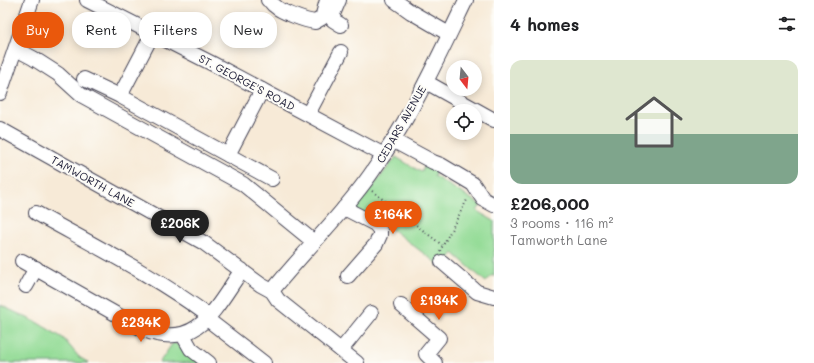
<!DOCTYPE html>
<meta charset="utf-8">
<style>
:root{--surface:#fff;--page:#f2f2f2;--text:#202124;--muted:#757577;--line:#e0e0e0;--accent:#ea580c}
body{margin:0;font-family:Mali,sans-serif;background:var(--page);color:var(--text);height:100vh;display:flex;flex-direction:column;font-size:15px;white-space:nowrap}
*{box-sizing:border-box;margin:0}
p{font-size:13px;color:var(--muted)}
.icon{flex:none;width:22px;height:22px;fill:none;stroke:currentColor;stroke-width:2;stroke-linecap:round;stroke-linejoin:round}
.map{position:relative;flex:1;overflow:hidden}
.details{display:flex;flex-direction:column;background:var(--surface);width:320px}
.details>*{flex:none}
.hud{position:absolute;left:12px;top:12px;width:380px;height:36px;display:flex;gap:8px}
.needle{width:26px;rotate:164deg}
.controls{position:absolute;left:446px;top:60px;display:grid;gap:8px}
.controls a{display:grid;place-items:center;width:36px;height:36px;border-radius:50%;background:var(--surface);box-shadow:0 2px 10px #0003;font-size:20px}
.price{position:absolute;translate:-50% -34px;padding:0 9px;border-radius:14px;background:var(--accent);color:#fff;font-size:13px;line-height:26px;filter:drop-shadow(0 1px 2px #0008)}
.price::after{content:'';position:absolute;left:50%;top:24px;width:12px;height:9px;margin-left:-6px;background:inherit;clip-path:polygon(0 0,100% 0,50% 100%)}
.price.selected{background:#222;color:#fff}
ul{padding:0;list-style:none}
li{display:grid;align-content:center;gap:8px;height:212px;padding:0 16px}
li+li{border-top:1px solid var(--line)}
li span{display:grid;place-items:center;height:124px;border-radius:12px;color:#555}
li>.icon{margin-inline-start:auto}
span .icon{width:72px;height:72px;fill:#fffc;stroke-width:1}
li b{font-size:17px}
h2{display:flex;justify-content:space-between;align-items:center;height:48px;padding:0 16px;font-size:17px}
.chip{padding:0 14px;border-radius:16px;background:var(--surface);box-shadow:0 2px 10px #0003;font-size:14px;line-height:36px}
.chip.selected{background:var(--accent);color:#fff}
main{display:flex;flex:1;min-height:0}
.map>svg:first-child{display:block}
.green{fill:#94dc97;stroke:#5b7f69}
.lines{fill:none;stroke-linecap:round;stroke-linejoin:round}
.minor-casing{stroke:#424052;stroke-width:16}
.path{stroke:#424052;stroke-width:2;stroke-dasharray:1 3;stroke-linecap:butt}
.minor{stroke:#fff;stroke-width:14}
.labels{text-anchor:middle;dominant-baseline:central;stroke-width:4;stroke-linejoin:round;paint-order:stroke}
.street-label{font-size:11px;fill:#22223b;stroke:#fdfcf7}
</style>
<main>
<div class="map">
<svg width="494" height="363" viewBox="0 0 494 363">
<rect width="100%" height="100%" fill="#fdfcf7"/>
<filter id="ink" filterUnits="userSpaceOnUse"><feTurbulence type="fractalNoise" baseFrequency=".025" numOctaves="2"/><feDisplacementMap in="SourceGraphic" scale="8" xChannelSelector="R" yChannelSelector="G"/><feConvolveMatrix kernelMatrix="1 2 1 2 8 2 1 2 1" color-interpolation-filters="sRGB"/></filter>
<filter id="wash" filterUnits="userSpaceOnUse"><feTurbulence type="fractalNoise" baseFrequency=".012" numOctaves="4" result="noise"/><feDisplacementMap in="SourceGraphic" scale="16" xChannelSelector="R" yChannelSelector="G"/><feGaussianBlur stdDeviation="0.9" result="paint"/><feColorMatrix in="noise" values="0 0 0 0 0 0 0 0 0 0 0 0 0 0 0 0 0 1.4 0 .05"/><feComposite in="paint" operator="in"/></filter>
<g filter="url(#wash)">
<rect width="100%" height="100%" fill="#f7ead7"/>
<g class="green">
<polygon points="396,157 421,172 426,164 437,170 434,176 481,205 477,211 494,221 494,277 492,275 486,282 453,253 448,260 439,265 381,221 355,209"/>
<polygon points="0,305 38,323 63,338 79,357 89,363 0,363"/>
<polygon points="175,343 200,363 159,363 172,344"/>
</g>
</g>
<g filter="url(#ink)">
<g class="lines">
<defs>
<g id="minor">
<polyline points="87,0 213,64 384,155"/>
<path d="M268 0C272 1 271 4 275 6 281 12 306 21 315 22L322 18 327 0"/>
<polyline points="339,0 333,14 333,20 341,25"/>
<polyline points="394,0 411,12 449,34"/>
<polyline points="16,49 33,58 58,74 81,95 243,184 314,242"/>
<polyline points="84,79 120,96 228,155"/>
<polyline points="426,82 494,120"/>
<polyline points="262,90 228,155 272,179"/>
<polyline points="0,93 32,0"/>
<polyline points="120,96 153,33"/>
<polyline points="308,114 341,52"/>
<polyline points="0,129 204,243 261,285 272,291 278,300 357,363"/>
<polyline points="394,141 433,162 441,165 473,184 483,199 494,205"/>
<polyline points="344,208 375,224 380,230 380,235 376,244 348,276"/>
<path d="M36 213C95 246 155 276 209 316"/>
<path d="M22 261 144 330C198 351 215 308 242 270"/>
<polyline points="442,262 477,292 494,297"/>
<polyline points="26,286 36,268"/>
<path d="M272 291C304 251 341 216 370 175 409 121 437 60 466 0"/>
<polyline points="401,305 439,338 426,354 435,363"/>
<polyline points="207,319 264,363"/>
<polyline points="183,335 191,349 209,363"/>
<polyline points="341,350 371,313"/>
</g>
</defs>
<use href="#minor" class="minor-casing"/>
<g class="path">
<polyline points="372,191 442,245"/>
<polyline points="440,251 468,198"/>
</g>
<use href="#minor" class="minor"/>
</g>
</g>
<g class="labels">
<g class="street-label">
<text transform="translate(247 82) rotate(28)">ST. GEORGE'S ROAD</text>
<text transform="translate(401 124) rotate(-60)">CEDARS AVENUE</text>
<text transform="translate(93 181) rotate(29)">TAMWORTH LANE</text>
</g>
</g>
</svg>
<div class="controls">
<a><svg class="needle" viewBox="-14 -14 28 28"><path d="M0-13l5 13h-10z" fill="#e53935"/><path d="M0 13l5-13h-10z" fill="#757577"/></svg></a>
<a><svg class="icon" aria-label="locate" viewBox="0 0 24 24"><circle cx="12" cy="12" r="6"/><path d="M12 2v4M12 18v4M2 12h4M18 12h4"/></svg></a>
</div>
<b class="price" style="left:393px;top:235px">£164K</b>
<b class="price selected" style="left:180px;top:244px">£206K</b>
<b class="price" style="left:439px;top:321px">£134K</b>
<b class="price" style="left:141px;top:343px">£234K</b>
<div class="hud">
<a class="chip selected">Buy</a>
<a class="chip">Rent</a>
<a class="chip">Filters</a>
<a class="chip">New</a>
</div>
</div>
<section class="details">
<h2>4 homes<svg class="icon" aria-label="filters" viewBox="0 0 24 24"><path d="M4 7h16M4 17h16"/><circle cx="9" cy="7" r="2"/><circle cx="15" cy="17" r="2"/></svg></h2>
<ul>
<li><span style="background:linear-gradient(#dfe7d0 60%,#7fa58c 0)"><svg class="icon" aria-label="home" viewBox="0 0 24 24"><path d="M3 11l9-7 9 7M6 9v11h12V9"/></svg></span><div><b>£206,000</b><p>3 rooms · 116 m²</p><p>Tamworth Lane</p></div></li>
</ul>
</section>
</main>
